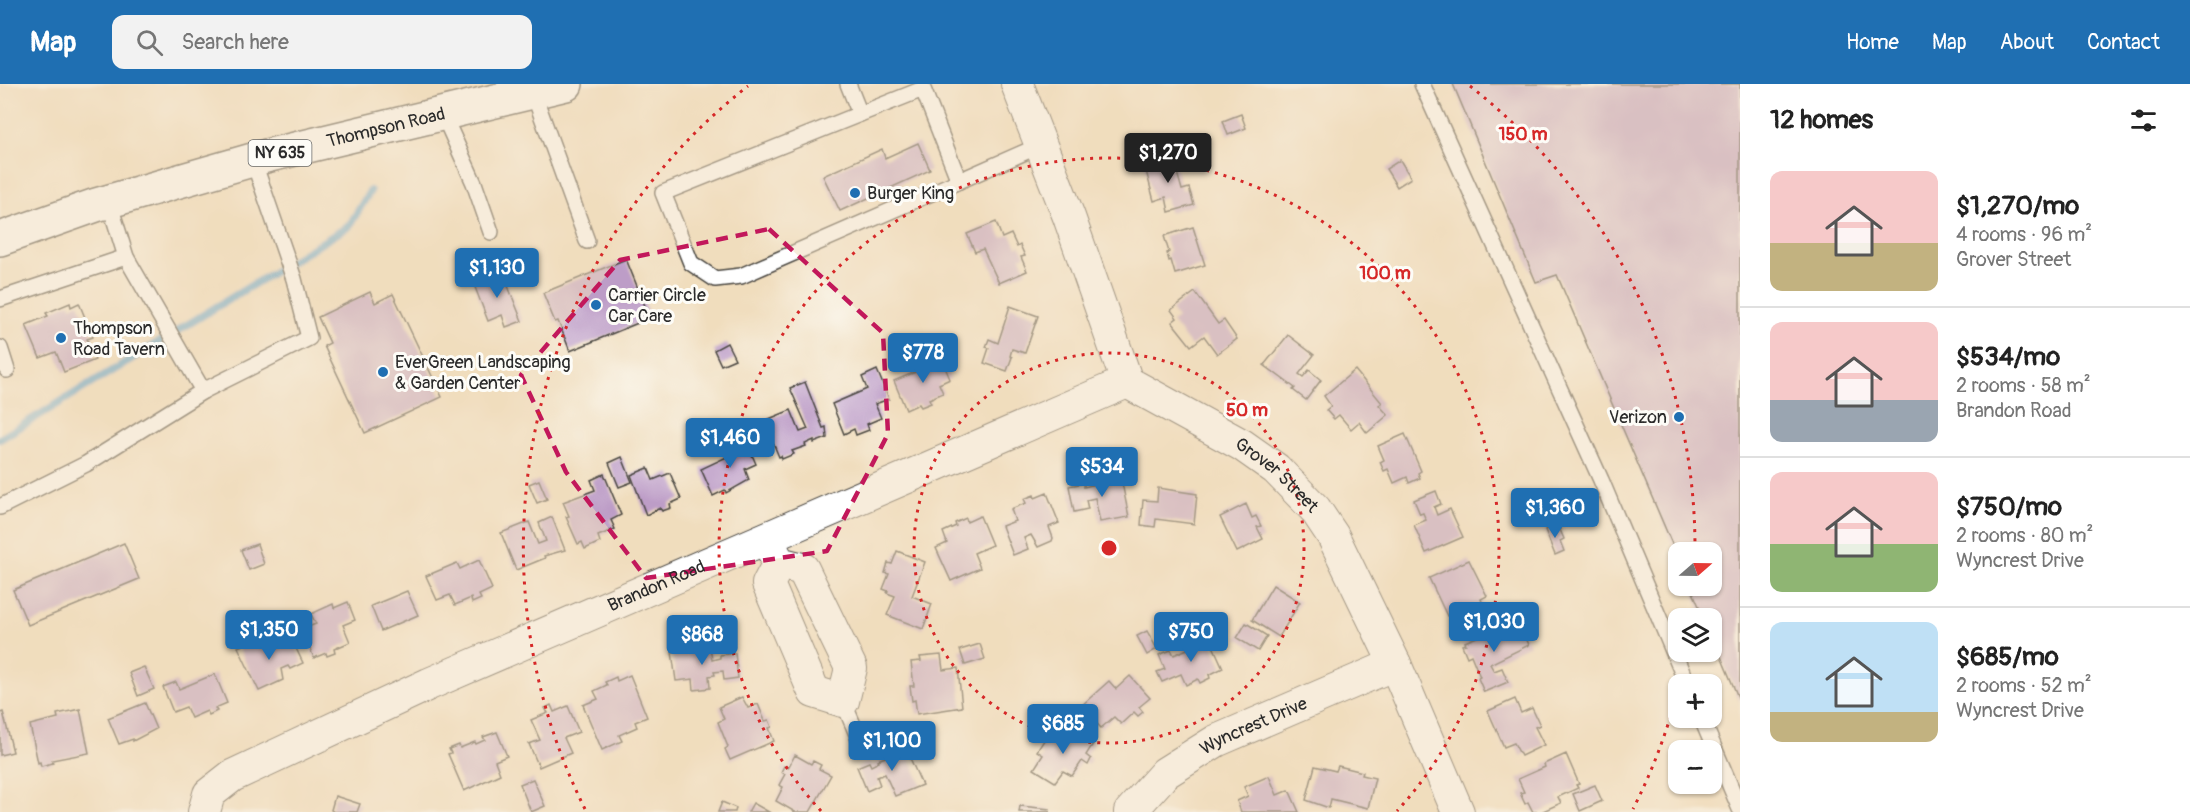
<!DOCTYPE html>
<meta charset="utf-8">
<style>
:root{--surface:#fff;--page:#f2f2f2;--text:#222;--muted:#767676;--line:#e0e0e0;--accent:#1f6fb2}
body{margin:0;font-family:Pangolin,sans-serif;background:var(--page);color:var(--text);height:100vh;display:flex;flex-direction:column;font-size:22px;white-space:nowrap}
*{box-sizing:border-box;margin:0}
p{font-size:20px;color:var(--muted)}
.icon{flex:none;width:33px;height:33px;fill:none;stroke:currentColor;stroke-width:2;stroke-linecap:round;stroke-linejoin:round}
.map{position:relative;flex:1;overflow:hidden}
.panel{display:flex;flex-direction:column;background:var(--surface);width:450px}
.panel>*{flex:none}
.needle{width:39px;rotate:70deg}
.buttons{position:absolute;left:1668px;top:458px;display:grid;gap:12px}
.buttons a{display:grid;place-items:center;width:54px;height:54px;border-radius:12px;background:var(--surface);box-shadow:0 2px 4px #0004;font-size:30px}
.price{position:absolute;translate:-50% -51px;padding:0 14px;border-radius:6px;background:var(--accent);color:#fff;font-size:20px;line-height:39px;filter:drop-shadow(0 2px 3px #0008)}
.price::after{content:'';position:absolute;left:50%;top:36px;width:18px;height:14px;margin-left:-9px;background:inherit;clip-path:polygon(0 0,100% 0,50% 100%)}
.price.selected{background:#222;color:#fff}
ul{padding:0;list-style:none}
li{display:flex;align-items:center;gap:18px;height:150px;padding:0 30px}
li+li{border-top:2px solid var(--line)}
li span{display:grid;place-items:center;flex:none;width:168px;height:120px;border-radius:12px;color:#555}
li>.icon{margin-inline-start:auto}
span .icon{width:72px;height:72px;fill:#fffc;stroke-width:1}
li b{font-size:26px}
h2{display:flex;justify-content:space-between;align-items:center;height:72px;padding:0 30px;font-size:26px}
header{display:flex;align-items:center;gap:36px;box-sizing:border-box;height:84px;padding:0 30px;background:var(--accent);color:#fff}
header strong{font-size:28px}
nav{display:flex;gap:33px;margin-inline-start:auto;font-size:21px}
.search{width:420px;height:54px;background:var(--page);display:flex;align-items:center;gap:15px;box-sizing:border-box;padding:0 21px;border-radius:12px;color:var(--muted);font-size:22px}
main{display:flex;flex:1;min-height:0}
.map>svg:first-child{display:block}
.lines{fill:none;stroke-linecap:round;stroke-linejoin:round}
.stream{stroke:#58a1cf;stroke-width:8}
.building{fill:#bd9dc7}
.service-casing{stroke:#494641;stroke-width:18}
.minor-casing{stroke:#494641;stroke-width:34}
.primary-casing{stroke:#494641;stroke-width:36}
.service{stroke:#fff;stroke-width:15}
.minor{stroke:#fff;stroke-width:32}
.primary{stroke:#fff;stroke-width:33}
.marked{fill:none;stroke:#c2185b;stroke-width:4.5;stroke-dasharray:12 8;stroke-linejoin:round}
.ring{fill:none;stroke:#d62828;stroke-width:3;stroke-dasharray:3 6}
.poi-dot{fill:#1f6fb2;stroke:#fdfcf7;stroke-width:2}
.labels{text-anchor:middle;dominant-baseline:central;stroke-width:6;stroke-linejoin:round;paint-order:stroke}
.shield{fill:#fdfcf7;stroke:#6a6a68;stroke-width:1.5}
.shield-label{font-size:16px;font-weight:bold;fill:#2b2b2b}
.street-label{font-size:18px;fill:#2b2b2b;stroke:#fdfcf7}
.poi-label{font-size:18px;fill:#2b2b2b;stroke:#fdfcf7;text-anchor:start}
.centre{fill:#d62828;stroke:#fdfcf7;stroke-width:3}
.ring-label{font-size:18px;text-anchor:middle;font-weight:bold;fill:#d62828;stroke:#fdfcf7;stroke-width:6;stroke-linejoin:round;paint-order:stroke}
</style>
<header>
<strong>Map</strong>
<div class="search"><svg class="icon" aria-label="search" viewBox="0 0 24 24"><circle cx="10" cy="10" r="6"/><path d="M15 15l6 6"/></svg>Search here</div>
<nav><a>Home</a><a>Map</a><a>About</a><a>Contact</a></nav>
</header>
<main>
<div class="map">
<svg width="1740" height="728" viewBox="0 0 1740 728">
<rect width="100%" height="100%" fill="#fdfcf7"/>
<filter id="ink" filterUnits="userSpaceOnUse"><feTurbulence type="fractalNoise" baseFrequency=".0167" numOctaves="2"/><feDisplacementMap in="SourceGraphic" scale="12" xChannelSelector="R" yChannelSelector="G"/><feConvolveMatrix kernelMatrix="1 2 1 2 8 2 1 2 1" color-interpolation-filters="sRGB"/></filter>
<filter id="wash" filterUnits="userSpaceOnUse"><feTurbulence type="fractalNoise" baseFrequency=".008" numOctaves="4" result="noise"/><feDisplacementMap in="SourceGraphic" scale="24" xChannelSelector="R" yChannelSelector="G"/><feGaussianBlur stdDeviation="1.35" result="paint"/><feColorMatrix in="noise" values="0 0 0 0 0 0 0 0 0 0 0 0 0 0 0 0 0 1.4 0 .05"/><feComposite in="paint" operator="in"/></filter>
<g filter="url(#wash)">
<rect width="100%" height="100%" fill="#f0ddbd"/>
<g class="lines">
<polyline class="stream" points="0,355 349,142 370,107"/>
</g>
<g id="blocks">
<g class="building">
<polygon points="1453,0 1740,0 1740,618 1712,551 1712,534 1704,534 1690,501 1712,501 1712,468 1678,468 1678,474 1557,191 1536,198"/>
<polygon points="1241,30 1246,44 1228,51 1223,37"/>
<polygon points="918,59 930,86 840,127 823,92 882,65 885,74"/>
<polygon points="1172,71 1182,106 1189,104 1194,121 1169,128 1166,113 1154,117 1144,79"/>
<polygon points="1400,76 1411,94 1397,103 1386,85"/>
<polygon points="996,138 1002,154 1011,150 1017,163 1020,161 1025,172 1021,173 1027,187 999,199 983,165 975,168 967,150"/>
<polygon points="1193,143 1205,181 1175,190 1171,176 1169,177 1167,169 1169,168 1164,152"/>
<polygon points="626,175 650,234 570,267 558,237 555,238 543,209"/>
<polygon points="502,187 522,237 506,243 502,231 488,237 473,198"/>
<polygon points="370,208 375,219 393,210 442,313 365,349 324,262 330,259 318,233"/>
<polygon points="1195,208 1218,240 1224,236 1237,255 1217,270 1204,252 1191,262 1172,238 1177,234 1171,226"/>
<polygon points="70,219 71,223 79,219 93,253 87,255 95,276 64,288 56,268 40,274 26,241 48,232 46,229"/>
<polygon points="1010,222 1038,232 1025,269 1012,265 1010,272 1012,273 1007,287 984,279 989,264 986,263 989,255 998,259"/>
<polygon points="1288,251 1314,271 1299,290 1303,293 1309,286 1321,296 1306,316 1293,306 1295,304 1264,281"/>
<polygon points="727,259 735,275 721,281 714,266"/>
<polygon points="939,269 950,295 939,300 943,309 929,315 931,319 921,323 919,320 906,326 894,297 930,282 926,274"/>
<polygon points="877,286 889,315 875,320 881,334 867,340 869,346 856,351 854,345 844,350 832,320 867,305 862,293"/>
<polygon points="1355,286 1382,319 1379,321 1388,331 1367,349 1359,338 1351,345 1339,331 1334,335 1326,326 1331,322 1324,312"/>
<polygon points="805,298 823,344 826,343 827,354 814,359 814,356 805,360 806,362 792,367 794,370 782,375 781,372 779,373 764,337 791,326 800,348 808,345 790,304"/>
<polygon points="1405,350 1421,387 1418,389 1420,394 1409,399 1407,393 1394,399 1388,385 1384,387 1380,378 1384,376 1378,362"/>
<polygon points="745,355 756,380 745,385 749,396 726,409 725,406 713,412 701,385 729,372 725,364"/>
<polygon points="622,373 632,398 619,403 609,379"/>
<polygon points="648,384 653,396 670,389 681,415 670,420 671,424 662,427 660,424 646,431 631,391"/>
<polygon points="604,390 621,431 611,436 615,445 598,452 600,458 585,465 582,458 578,460 566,433 569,432 563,418 595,406 591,396"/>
<polygon points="1118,391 1119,394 1121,394 1129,433 1100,438 1095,414 1086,416 1088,425 1074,428 1069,402 1084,399 1084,403 1092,401 1092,399 1108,396 1107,393"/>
<polygon points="539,396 547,415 537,419 529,400"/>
<polygon points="1158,404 1197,410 1194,440 1156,435 1155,443 1141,441 1143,416 1157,417"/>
<polygon points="1436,407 1441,420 1434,423 1437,431 1450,425 1463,453 1426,469 1414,441 1426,436 1423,429 1420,430 1414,416"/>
<polygon points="1047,409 1059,439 1049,443 1053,454 1052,457 1038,463 1031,451 1024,454 1028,465 1013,471 1002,442 1015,437 1011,425 1026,419 1024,415 1034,411 1035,414"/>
<polygon points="1246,420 1252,434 1256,432 1261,442 1257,443 1263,455 1237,468 1220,433"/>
<polygon points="980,432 992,461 974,469 980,484 951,497 936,464 947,459 943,448 956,442 955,439 966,434 967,438"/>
<polygon points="552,433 565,466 544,472 545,474 516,486 501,449 529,438 538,460 546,457 539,439"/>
<polygon points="1558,441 1564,455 1560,457 1564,467 1555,471 1545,446"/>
<polygon points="124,459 139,495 28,541 13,506"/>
<polygon points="257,460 264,480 249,486 241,466"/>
<polygon points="897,467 925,478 912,512 932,520 923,545 887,531 895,512 887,509 888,507 883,505 889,490 885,489 888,479 892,480"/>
<polygon points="479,476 492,505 479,511 481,515 472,519 471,514 455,521 450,511 437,516 426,492 457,479 460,485"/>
<polygon points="1469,476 1487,512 1481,515 1486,528 1462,540 1456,527 1447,532 1429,494"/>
<polygon points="1273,501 1300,518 1279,553 1252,536"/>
<polygon points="407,507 418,531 381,547 371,522"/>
<polygon points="348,518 355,536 343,541 350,558 334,565 335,569 327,572 326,569 314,574 302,545 316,540 311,530 333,520 334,524"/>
<polygon points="1246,539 1267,552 1258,567 1237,554"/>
<polygon points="1508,540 1512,548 1522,544 1529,561 1490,580 1494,587 1502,584 1508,598 1484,608 1478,594 1480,593 1471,571 1467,573 1462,561 1466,560 1465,558"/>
<polygon points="1147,547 1157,565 1147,571 1137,552"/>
<polygon points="266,551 273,566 292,556 303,579 290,585 288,582 281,585 283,596 259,607 238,563"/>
<polygon points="1210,555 1223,584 1209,591 1210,594 1200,599 1198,595 1186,601 1181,590 1162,598 1157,588 1165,585 1159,571 1171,566 1174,571"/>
<polygon points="696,560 696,564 710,562 712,576 720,574 720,571 735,569 738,594 724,596 723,587 714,588 715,591 709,592 710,604 694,606 693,595 676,597 672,568 685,566 685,561"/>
<polygon points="980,560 985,575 965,581 960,566"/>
<polygon points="941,571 943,586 958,584 962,623 917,630 915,616 912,617 910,602 914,602 911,578 921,577 920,573"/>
<polygon points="144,583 154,605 138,612 129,589"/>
<polygon points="215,590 227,619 215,624 217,627 209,631 207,627 191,634 186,623 173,628 163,603 176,598 179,605"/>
<polygon points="630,591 647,633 635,638 637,643 619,651 622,657 602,666 583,621 598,615 594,607 607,601 605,598 616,593 617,597"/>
<polygon points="1130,592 1150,614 1139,623 1143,628 1138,632 1134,628 1121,640 1114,633 1101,644 1081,622 1109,597 1116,605"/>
<polygon points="742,613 748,624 758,620 765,637 769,636 772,643 769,644 774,657 730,676 725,665 728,663 718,638 724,635 719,623"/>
<polygon points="1515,615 1521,629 1532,624 1540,641 1535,643 1544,661 1521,672 1514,659 1504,663 1488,627"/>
<polygon points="145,619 156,645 133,657 133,655 119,660 108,634"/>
<polygon points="551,621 554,628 568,622 579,648 564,654 571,669 539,683 529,660 540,656 531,636 548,629 545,624"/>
<polygon points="80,625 89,669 52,676 53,679 41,682 40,678 38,679 30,641 58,634 57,630"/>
<polygon points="3,628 13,668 0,671 0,629"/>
<polygon points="1069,643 1093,660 1086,671 1091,675 1088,681 1082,677 1072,692 1063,687 1055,698 1034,685 1043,671 1037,667 1048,650 1059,658"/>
<polygon points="497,648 507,672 495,677 500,690 464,707 448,670 451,669 449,665 459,661 460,664 475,658 476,660 485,656 483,653"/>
<polygon points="902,662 904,666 906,665 922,701 895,712 885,690 877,693 880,701 867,707 857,683 869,678 871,682 879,678 878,676 893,670 892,666"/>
<polygon points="1566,670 1579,700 1576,701 1578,704 1558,713 1561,719 1541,728 1533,728 1528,718 1525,720 1520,709 1524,708 1518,695 1545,683 1544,680"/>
<polygon points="795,671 811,680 813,677 821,681 819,685 831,691 810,728 795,728 776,717 783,703 779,701 785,690 781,688 784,682 788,684"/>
<polygon points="1315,682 1336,687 1338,682 1363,688 1362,691 1375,694 1368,724 1331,715 1329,724 1306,716"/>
<polygon points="1269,692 1277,711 1289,706 1299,728 1241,728 1237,717 1248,712 1244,703"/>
<polygon points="533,695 545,722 531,728 520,700"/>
<polygon points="1595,701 1602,717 1580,727 1573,710"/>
<polygon points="335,712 360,720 357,728 334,728 331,726"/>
<polygon points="722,718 736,724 735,728 718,728"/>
<polygon points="753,719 769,728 748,728"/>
<polygon points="1020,722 1050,725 1049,728 1019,728"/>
</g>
</g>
</g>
<g filter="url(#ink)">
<use href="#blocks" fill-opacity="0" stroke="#494641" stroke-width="1.5"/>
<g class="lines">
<defs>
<g id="service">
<polyline points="848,0 860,30 923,5 959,97 1041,61"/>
<polyline points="1422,0 1601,396 1687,600"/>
<polyline points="533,8 587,157"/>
<polyline points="443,30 474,99 491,148"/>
<polyline points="860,30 663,109 691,179 715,195 741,192 959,97"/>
<polyline points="109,118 126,173 203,307"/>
<polyline points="0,215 126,173"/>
<polyline points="0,264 7,286"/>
<polyline points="0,423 86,380 203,307 309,254 294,195 253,76"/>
<polyline points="843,617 862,662"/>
<polyline points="1701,633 1740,725"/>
</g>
<g id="minor">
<path id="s1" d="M1017 0 1069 133 1127 298 1242 361 1276 385 1315 425 1333 452 1395 580 1458 728"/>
<polyline points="767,455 779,479 803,485 851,584 843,617 814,608 768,500 779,479"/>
<path id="s2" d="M204 728 209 710 232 692 429 600 1127 298"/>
<path id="s3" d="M1130 728 1165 689 1216 657 1395 580"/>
</g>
<g id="primary">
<path id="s4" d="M0 155 96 121 266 72 566 0"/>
</g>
</defs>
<use href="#service" class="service-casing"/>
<use href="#minor" class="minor-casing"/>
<use href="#primary" class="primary-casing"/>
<use href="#service" class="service"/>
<use href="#minor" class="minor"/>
<use href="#primary" class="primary"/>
</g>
</g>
<path d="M0 0H1740V728H0ZM769 145 883 249 888 350 827 467 646 494 566 388 521 291 620 176Z" fill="#f0ddbd" fill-opacity=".55" fill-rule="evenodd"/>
<path class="marked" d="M769 145 883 249 888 350 827 467 646 494 566 388 521 291 620 176Z"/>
<g class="ring">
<circle cx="1109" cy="464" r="195"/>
<path d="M821 727A390 390 0 1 1 1397 727"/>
<path d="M1678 606A586 586 0 0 1 1633 725M585 725A586 586 0 0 1 748 2M1470 2A586 586 0 0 1 1695 464"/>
</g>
<g class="poi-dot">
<circle cx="855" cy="109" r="6"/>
<circle cx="596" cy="221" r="6"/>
<circle cx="61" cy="254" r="6"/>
<circle cx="383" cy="288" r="6"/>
<circle cx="1679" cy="333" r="6"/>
</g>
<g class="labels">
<rect class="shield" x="248.5" y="56" width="63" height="26" rx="4.5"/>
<g class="shield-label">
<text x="280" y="69">NY 635</text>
</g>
<g class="street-label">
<text stroke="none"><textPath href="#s4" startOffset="402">Thompson Road</textPath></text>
<text stroke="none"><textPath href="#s1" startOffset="495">Grover Street</textPath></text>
<text stroke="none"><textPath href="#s2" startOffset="513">Brandon Road</textPath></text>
<text stroke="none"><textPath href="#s3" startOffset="153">Wyncrest Drive</textPath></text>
</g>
<g class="poi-label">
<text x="867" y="109">Burger King</text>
<text x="608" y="211">Carrier Circle<tspan x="608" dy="21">Car Care</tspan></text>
<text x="73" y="244">Thompson<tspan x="73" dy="21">Road Tavern</tspan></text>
<text x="395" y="278">EverGreen Landscaping<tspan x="395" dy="21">&amp; Garden Center</tspan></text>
<text x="1667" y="333" text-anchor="end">Verizon</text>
</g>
</g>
<circle cx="1109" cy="464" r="9" class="centre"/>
<g class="ring-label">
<text x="1523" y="56">150 m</text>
<text x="1385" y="195">100 m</text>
<text x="1247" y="332">50 m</text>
</g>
</svg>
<div class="buttons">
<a><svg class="needle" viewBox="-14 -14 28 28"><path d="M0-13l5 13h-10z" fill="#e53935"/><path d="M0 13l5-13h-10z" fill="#767676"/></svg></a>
<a><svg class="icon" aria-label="layers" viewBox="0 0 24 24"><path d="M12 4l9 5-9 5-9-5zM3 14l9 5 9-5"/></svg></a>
<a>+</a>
<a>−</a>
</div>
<b class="price selected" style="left:1168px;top:100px">$1,270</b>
<b class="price" style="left:497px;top:215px">$1,130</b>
<b class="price" style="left:923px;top:300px">$778</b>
<b class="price" style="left:730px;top:385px">$1,460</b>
<b class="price" style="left:1102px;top:414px">$534</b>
<b class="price" style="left:1555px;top:455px">$1,360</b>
<b class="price" style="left:1494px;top:569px">$1,030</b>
<b class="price" style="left:269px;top:577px">$1,350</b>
<b class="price" style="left:1191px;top:579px">$750</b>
<b class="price" style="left:702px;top:582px">$868</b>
<b class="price" style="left:1063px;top:671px">$685</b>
<b class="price" style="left:892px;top:688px">$1,100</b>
</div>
<section class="panel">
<h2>12 homes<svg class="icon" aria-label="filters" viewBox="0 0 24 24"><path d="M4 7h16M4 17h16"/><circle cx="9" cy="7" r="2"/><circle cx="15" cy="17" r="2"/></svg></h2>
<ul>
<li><span style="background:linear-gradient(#f6c9c9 60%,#c2b280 0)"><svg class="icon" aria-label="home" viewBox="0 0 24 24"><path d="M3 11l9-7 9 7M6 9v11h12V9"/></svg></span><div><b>$1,270/mo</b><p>4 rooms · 96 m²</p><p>Grover Street</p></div></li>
<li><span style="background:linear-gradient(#f6c9c9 65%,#9aa5b1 0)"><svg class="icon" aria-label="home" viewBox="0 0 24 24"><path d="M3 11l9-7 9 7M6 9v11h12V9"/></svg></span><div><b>$534/mo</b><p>2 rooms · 58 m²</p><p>Brandon Road</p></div></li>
<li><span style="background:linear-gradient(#f6c9c9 60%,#8fb573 0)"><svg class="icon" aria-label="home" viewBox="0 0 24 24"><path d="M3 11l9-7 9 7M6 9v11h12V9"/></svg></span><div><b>$750/mo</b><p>2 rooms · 80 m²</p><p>Wyncrest Drive</p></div></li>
<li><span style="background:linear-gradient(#bfe0f5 75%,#c2b280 0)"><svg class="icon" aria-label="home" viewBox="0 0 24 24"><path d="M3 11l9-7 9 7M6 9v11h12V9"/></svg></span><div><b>$685/mo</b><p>2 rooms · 52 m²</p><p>Wyncrest Drive</p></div></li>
</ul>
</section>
</main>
